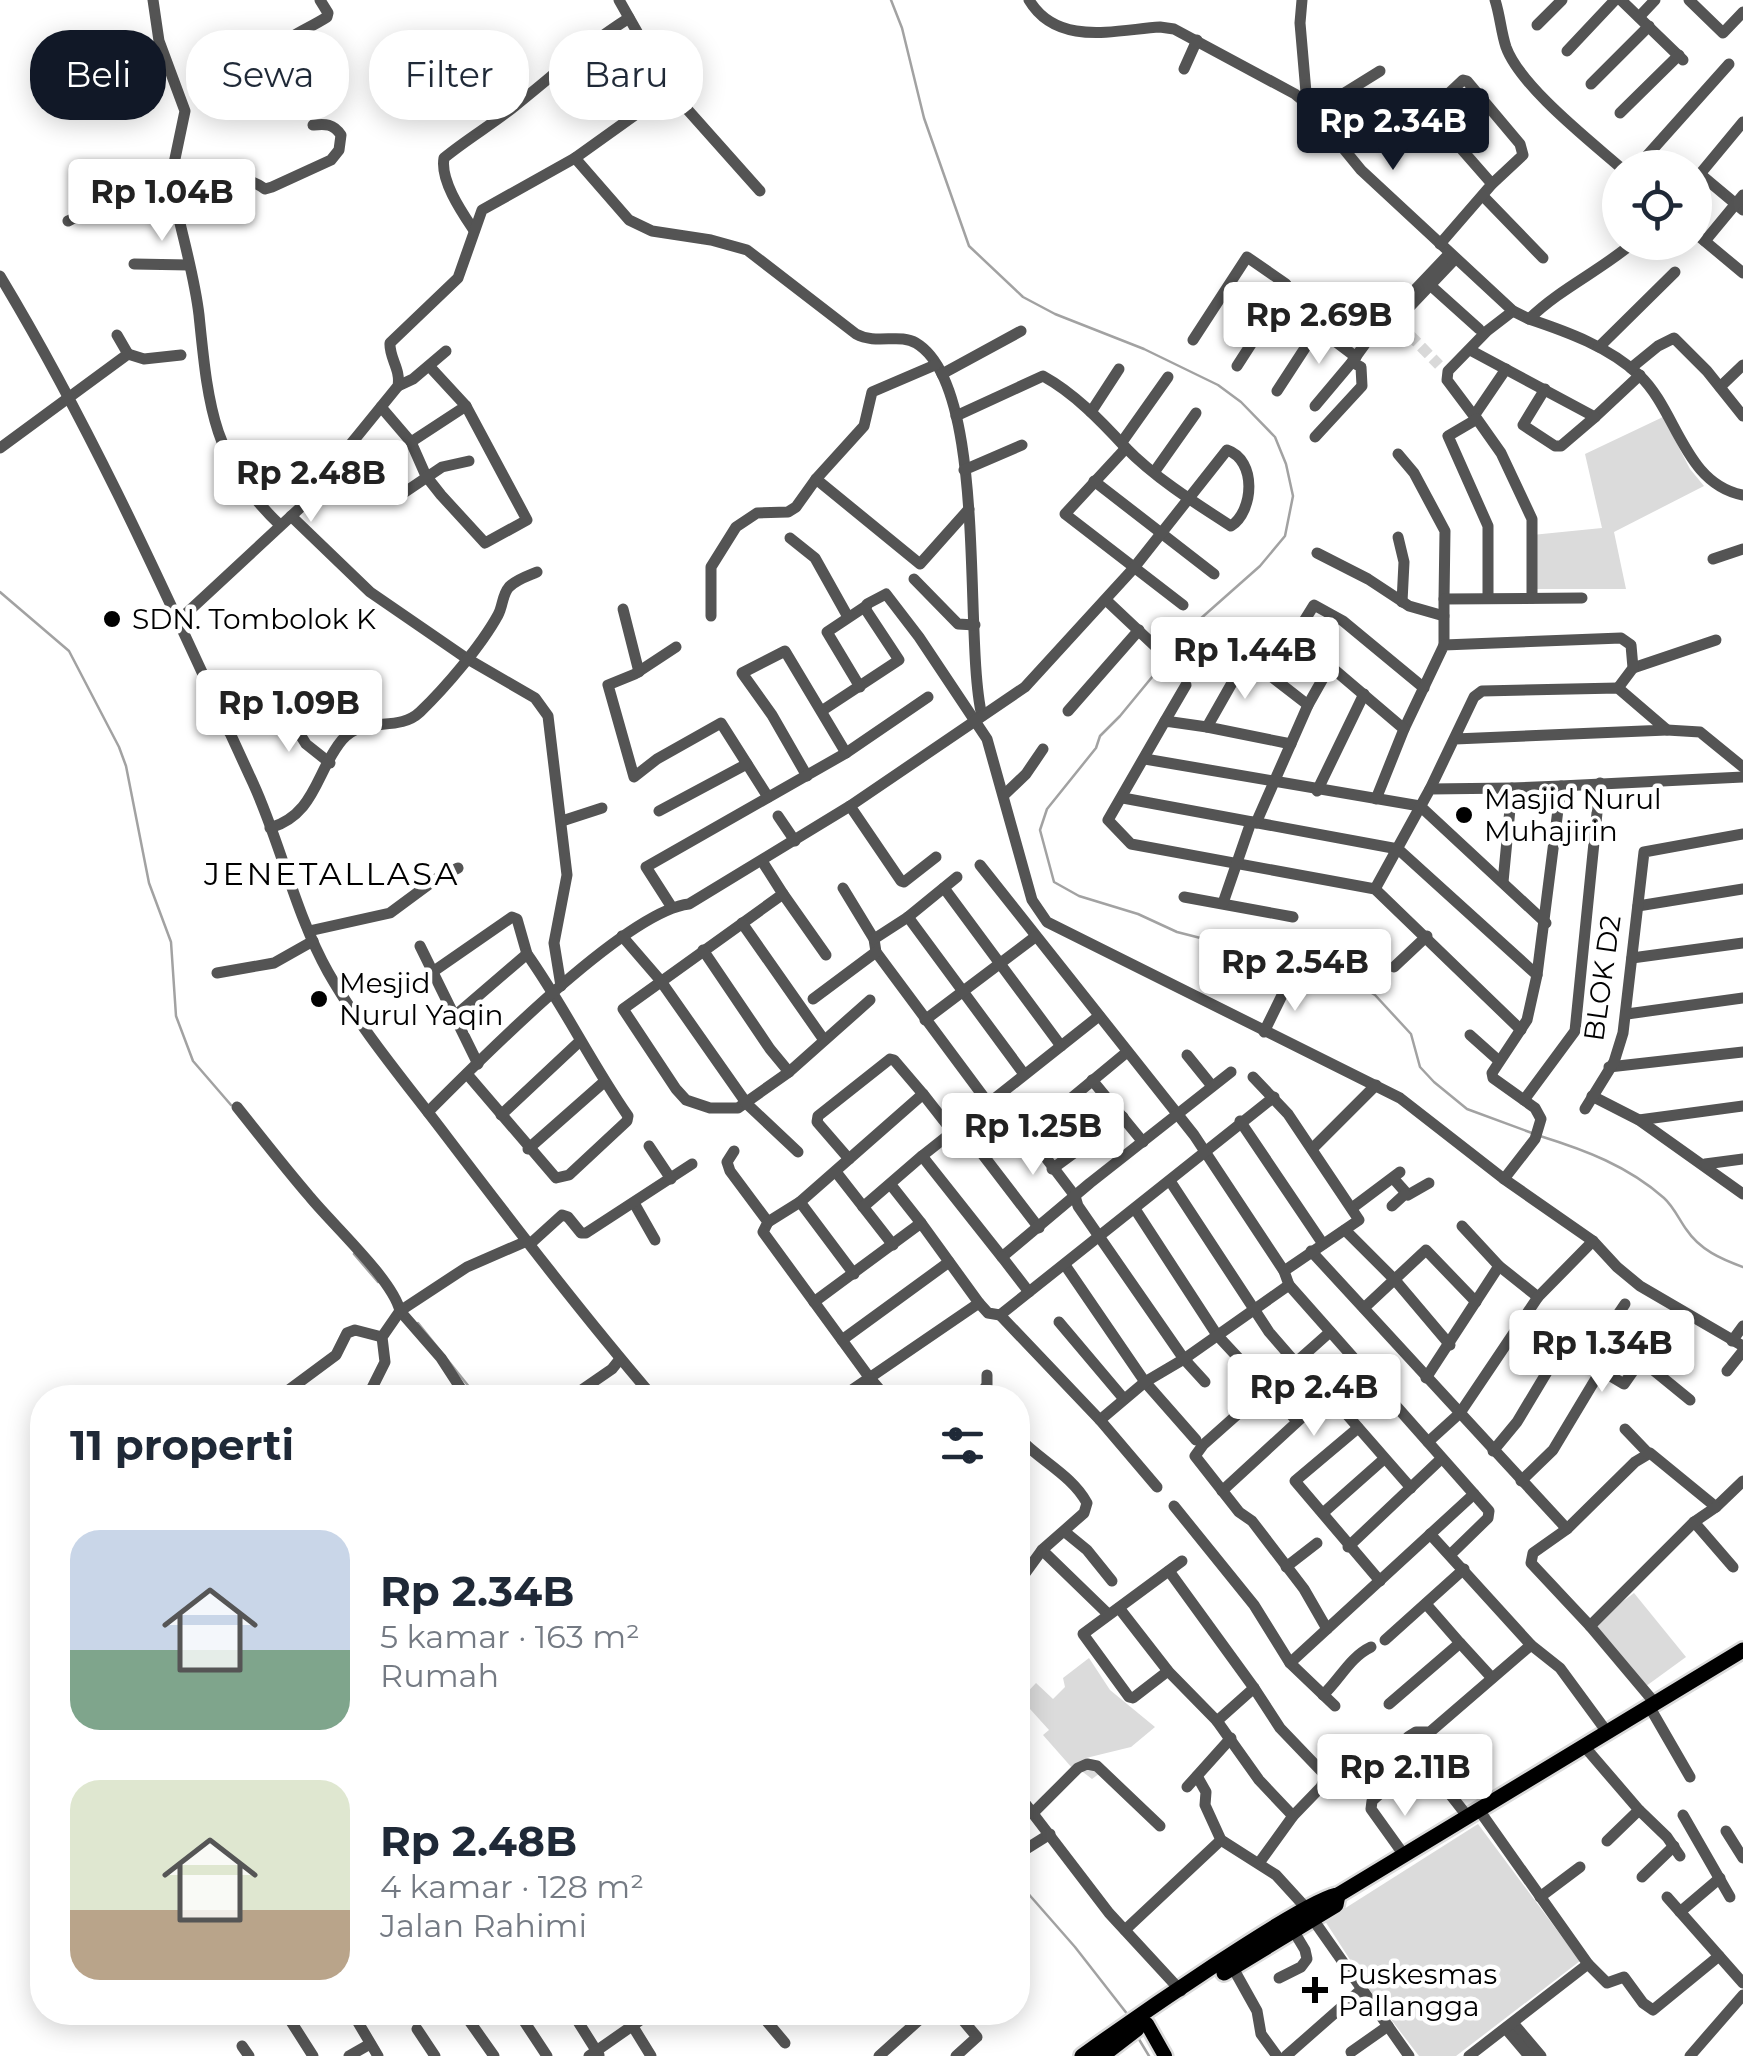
<!DOCTYPE html>
<html lang="id">
<meta charset="utf-8">
<style>
:root{--surface:#fff;--page:#f6f6f7;--text:#1f2937;--muted:#747a83;--accent:#111827}
body{margin:0;font-family:Montserrat,sans-serif;background:var(--page);color:var(--text);height:100vh;display:flex;flex-direction:column;font-size:38px;white-space:nowrap}
*{box-sizing:border-box;margin:0}
p{font-size:32px;color:var(--muted)}
.icon{flex:none;width:55px;height:55px;fill:none;stroke:currentColor;stroke-width:2;stroke-linecap:round;stroke-linejoin:round}
.map{position:relative;flex:1;overflow:hidden}
.side{position:absolute;left:30px;top:1385px;width:1000px;height:640px;display:flex;flex-direction:column;background:var(--surface);border-radius:40px;box-shadow:0 5px 25px #0003}
.side>*{flex:none}
.hud{position:absolute;left:30px;top:30px;width:1000px;height:90px;display:flex;gap:20px}
.buttons{position:absolute;left:1602px;top:150px;display:grid;gap:20px}
.buttons a{display:grid;place-items:center;width:110px;height:110px;border-radius:50%;background:var(--surface);box-shadow:0 5px 25px #0003;font-size:50px}
.price{position:absolute;translate:-50% -85px;padding:0 22px;border-radius:10px;background:#fff;color:#222;font-size:32px;line-height:65px;filter:drop-shadow(0 2px 5px #0008)}
.price::after{content:'';position:absolute;left:50%;top:60px;width:30px;height:22px;margin-left:-15px;background:inherit;clip-path:polygon(0 0,100% 0,50% 100%)}
.price.selected{background:var(--accent);color:#fff}
ul{padding:0;list-style:none}
li{display:flex;align-items:center;gap:30px;height:250px;padding:0 40px}
li span{display:grid;place-items:center;flex:none;width:280px;height:200px;border-radius:30px;color:#555}
li>.icon{margin-inline-start:auto}
span .icon{width:120px;height:120px;fill:#fffc;stroke-width:1}
li b{font-size:42px}
h2{display:flex;justify-content:space-between;align-items:center;height:120px;padding:0 40px;font-size:42px}
.chip{padding:0 35px;border-radius:40px;background:var(--surface);box-shadow:0 5px 25px #0003;font-size:35px;line-height:90px}
.chip.selected{background:var(--accent);color:#fff}
.map>svg:first-child{display:block}
.green{fill:#dbdbdb}
.lines{fill:none;stroke-linecap:round;stroke-linejoin:round}
.stream{stroke:#a2a2a2;stroke-width:2.5}
.minor-tunnel{stroke:#d9d9d9;stroke-width:11;stroke-dasharray:11 5.5;stroke-linecap:butt}
.major-casing{stroke:#dbdbdb;stroke-width:19}
.highway-casing{stroke:#dbdbdb;stroke-width:20}
.minor{stroke:#545454;stroke-width:11}
.major{stroke:#000;stroke-width:14}
.highway{stroke:#000;stroke-width:15}
.poi-dot{fill:#000;stroke:#fff;stroke-width:4}
.labels{text-anchor:middle;dominant-baseline:central;stroke-width:9;stroke-linejoin:round;paint-order:stroke}
.poi-label{font-size:28px;fill:#000;stroke:#fff;text-anchor:start}
.street-label{font-size:28px;fill:#000;stroke:#fff}
.quarter-label{font-size:32px;letter-spacing:2.5px;fill:#000;stroke:#fff}
</style>
<div class="map">
<svg width="1743" height="2056" viewBox="0 0 1743 2056">
<rect width="100%" height="100%" fill="#fff"/>
<g class="green">
<polygon points="1663,417 1690,469 1704,486 1614,532 1626,589 1533,589 1532,535 1602,528 1585,454"/>
<polygon points="1634,1593 1686,1657 1642,1689 1591,1625"/>
<polygon points="1089,1658 1110,1690 1155,1727 1131,1747 1086,1758 1100,1773 1092,1779 1079,1769 1073,1769 1043,1735 1049,1730 1021,1699 1036,1683 1053,1699 1065,1687 1063,1678"/>
<polygon points="1478,1824 1580,1961 1456,2056 1419,2056 1376,2000 1325,1921"/>
</g>
<g class="lines">
<g class="stream">
<polyline points="891,0 902,28 924,118 969,246 1023,297 1055,314 1144,349 1218,385 1241,402 1275,437 1286,464 1293,496 1285,536 1260,566 1199,620 1120,716 1100,736 1096,748 1047,809 1040,830 1054,882 1079,896 1138,914 1177,932 1267,955 1295,953 1337,972 1375,995 1411,1034 1420,1067 1434,1082 1467,1109 1532,1133"/>
<polyline points="0,592 69,651 119,747 126,766 149,883 171,942 176,1016 193,1061 231,1105"/>
<path d="M1540 1136C1585 1150 1628 1166 1664 1198 1673 1206 1679 1219 1686 1229 1700 1250 1721 1259 1743 1267"/>
<polyline points="354,1254 378,1282"/>
<polyline points="418,1323 478,1398"/>
<polyline points="1018,1882 1075,1947 1128,2015"/>
<polyline points="1137,2036 1149,2056"/>
</g>
<polyline class="minor-tunnel" points="1398,323 1439,365"/>
<defs>
<polyline id="major" points="1147,2024 1165,2056"/>
<g id="highway">
<polyline points="1224,1973 1336,1905 1338,1895"/>
<path d="M1082 2056C1117 2031 1311 1895 1338 1895L1743 1650"/>
<polyline points="1102,2056 1137,2029"/>
</g>
</defs>
<use href="#major" class="major-casing"/>
<use href="#highway" class="highway-casing"/>
<g class="minor">
<path d="M153 0 159 41 185 111 172 173V187C180 229 194 272 199 315 208 403 212 461 280 525"/>
<polyline points="619,0 670,90 760,191"/>
<path d="M1029 0C1057 47 1115 30 1160 27L1174 29 1295 94 1307 104"/>
<polyline points="1302,0 1300,23 1307,104 1361,170 1513,311 1529,319"/>
<path d="M1495 0C1500 15 1501 32 1506 47 1520 86 1589 140 1621 168"/>
<polyline points="1621,0 1683,60"/>
<polyline points="1689,0 1723,33 1743,12"/>
<polyline points="1639,17 1655,0"/>
<polyline points="1537,25 1562,0"/>
<polyline points="1567,51 1615,0"/>
<polyline points="1184,69 1197,40"/>
<polyline points="1591,84 1649,26"/>
<path d="M299 87C264 38 289 41 327 17L328 13 320 0"/>
<polyline points="1314,112 1380,71"/>
<polyline points="1620,113 1679,55"/>
<path d="M575 158 629 220 652 231 711 240 747 250 856 334C876 345 900 333 916 343 989 386 963 638 982 716"/>
<polyline points="1636,168 1729,64"/>
<polyline points="1700,174 1743,210"/>
<polyline points="1695,180 1743,122"/>
<polyline points="1483,196 1543,258"/>
<path d="M68 221C122 193 142 182 204 179 227 178 246 175 265 189L272 187 331 160 339 150 341 135C333 123 325 124 313 125"/>
<path d="M473 229C461 211 440 180 444 158 467 139 493 124 515 106 555 74 585 46 629 18"/>
<polyline points="1695,233 1743,273"/>
<polyline points="1705,241 1743,195"/>
<path d="M1634 242C1600 271 1561 288 1529 319 1568 332 1609 347 1639 375 1677 410 1684 484 1743 495"/>
<polyline points="1440,244 1492,184 1523,155 1520,144 1467,81 1463,80 1429,112 1492,184"/>
<polyline points="134,264 189,265"/>
<path d="M0 276C97 437 174 612 253 783 281 844 295 913 328 972 361 1030 407 1084 447 1137 514 1225 582 1314 654 1398"/>
<polyline points="1430,285 1479,329"/>
<polyline points="1398,323 1400,317 1455,259"/>
<polyline points="117,335 128,354"/>
<polyline points="1193,340 1247,257 1286,284 1286,304 1356,357"/>
<polyline points="1599,347 1675,272"/>
<polyline points="1470,350 1595,417 1640,375"/>
<polyline points="1237,366 1275,307 1286,304"/>
<polyline points="1631,368 1658,346 1674,338 1707,371 1743,416"/>
<polyline points="1506,369 1474,416 1447,380 1448,371 1487,331 1513,311"/>
<polyline points="942,374 1021,331"/>
<polyline points="398,386 413,379 446,351"/>
<polyline points="1720,387 1743,365"/>
<polyline points="1545,389 1523,425 1555,446 1561,446 1595,417"/>
<polyline points="1277,391 1318,328"/>
<polyline points="1315,406 1352,362"/>
<polyline points="381,407 411,442 426,476 441,495 485,543 527,520 466,406"/>
<polyline points="1091,412 1119,369"/>
<polyline points="1315,437 1362,386 1361,367 1352,362 1370,337 1449,254"/>
<polyline points="411,442 466,406 430,367"/>
<polyline points="1122,442 1168,377"/>
<polyline points="0,448 128,354 144,359 181,355"/>
<polyline points="1126,448 1065,514 1183,605"/>
<polyline points="1398,454 1414,473 1445,531 1444,599"/>
<polyline points="964,470 1022,445"/>
<polyline points="1155,471 1196,413"/>
<polyline points="816,479 920,564 969,509"/>
<polyline points="1094,481 1214,574"/>
<polyline points="405,492 442,467 469,461"/>
<polyline points="291,516 370,592 466,658 535,698 548,716 567,875 554,943 561,986"/>
<polyline points="1398,537 1404,562 1402,602"/>
<polyline points="790,538 815,558 848,617"/>
<polyline points="1317,553 1368,579 1409,606 1444,616"/>
<polyline points="1713,559 1743,549"/>
<polyline points="914,579 958,624 975,625"/>
<polyline points="1488,598 1488,526 1448,436 1477,419 1501,453 1532,519 1532,598"/>
<polyline points="1106,600 1158,649"/>
<polyline points="623,609 639,672"/>
<polyline points="711,616 711,567 736,527 757,513 788,512 796,507 816,479 864,426 872,392 935,365"/>
<path d="M177 622 315 494 337 461 398 386C401 369 389 358 390 343L458 278 482 210 575 158 670 90"/>
<polyline points="1444,645 1444,599 1582,598"/>
<polyline points="676,647 635,674 608,685 634,777 657,759 721,723 768,797"/>
<polyline points="1330,666 1296,634 1314,605 1343,621 1424,688"/>
<polyline points="1633,668 1716,640"/>
<polyline points="860,687 827,632 866,606"/>
<polyline points="823,710 899,660 866,610 867,604 886,594 919,637 987,739 1032,900 1047,922 1400,1098 1504,1179 1593,1241 1617,1267 1640,1286 1743,1346"/>
<polyline points="1068,711 1139,630"/>
<polyline points="286,712 306,744 330,763"/>
<polyline points="1165,721 1186,685"/>
<polyline points="1207,727 1165,721 1108,820 1131,844 1375,889 1521,1030"/>
<polyline points="1404,729 1444,645 1621,638 1631,645 1633,668 1618,688"/>
<polyline points="1667,730 1700,732 1743,767"/>
<polyline points="228,731 271,718"/>
<polyline points="1291,744 1207,727 1245,660 1254,663 1308,705"/>
<polyline points="1145,759 1420,806 1546,923"/>
<polyline points="807,776 772,715 742,673 785,651 846,753"/>
<polyline points="1430,789 1474,697 1482,691 1618,688 1667,730 1455,739"/>
<polyline points="1317,791 1364,694"/>
<polyline points="1004,795 1026,774 1043,749"/>
<polyline points="1123,798 1398,849 1537,975 1527,1020 1492,1073 1493,1078 1535,1108 1541,1119 1535,1139 1504,1179"/>
<polyline points="850,806 901,881 904,882 936,857"/>
<polyline points="659,811 747,764"/>
<polyline points="778,816 795,841"/>
<polyline points="562,821 602,808"/>
<polyline points="1256,823 1308,705 1330,666 1404,729 1376,799"/>
<path d="M270 828C316 814 316 771 342 740 363 715 398 733 420 712 445 688 481 646 498 615 503 606 502 595 509 587 517 579 528 576 537 572"/>
<polyline points="762,861 783,894 623,1009 676,1089 686,1100 710,1108 738,1108 789,1072 870,1000"/>
<polyline points="980,865 1194,1135 1284,1271"/>
<polyline points="1503,882 1512,788 1561,786"/>
<polyline points="843,888 874,939 876,952 989,1104"/>
<polyline points="944,888 1061,1046"/>
<polyline points="1375,889 1430,789 1512,788"/>
<polyline points="783,894 826,955"/>
<polyline points="1184,897 1293,917"/>
<polyline points="1223,903 1251,822"/>
<polyline points="671,906 646,867 846,753 928,697"/>
<polyline points="1638,906 1743,889"/>
<polyline points="908,917 1024,1074"/>
<polyline points="742,923 824,1040"/>
<polyline points="309,931 390,913 436,879 458,868"/>
<polyline points="622,936 660,980 747,1104 798,1152"/>
<polyline points="874,939 908,917 957,877"/>
<polyline points="420,946 478,1064"/>
<polyline points="703,950 770,1049 789,1072"/>
<polyline points="1632,958 1743,943"/>
<polyline points="1394,967 1427,936"/>
<polyline points="434,971 512,917 517,919 527,954"/>
<polyline points="217,973 274,963 313,941"/>
<polyline points="1537,975 1561,786 1743,777"/>
<polyline points="813,999 876,952"/>
<polyline points="1627,1014 1743,998"/>
<path d="M456 1015 527 954C564 1006 591 1063 628 1116L627 1121 569 1175 556 1178 467 1074"/>
<polyline points="925,1020 1035,937"/>
<polyline points="1264,1032 1290,979"/>
<polyline points="1470,1035 1498,1060"/>
<polyline points="1187,1055 1212,1086"/>
<polyline points="1609,1067 1743,1052"/>
<polyline points="1092,1080 1143,1142"/>
<polyline points="999,1096 1075,1196 1078,1206 1184,1359 1205,1382"/>
<polyline points="1592,1096 1639,1120 1743,1194"/>
<polyline points="1524,1100 1575,1031 1600,783"/>
<path d="M237 1107C261 1137 285 1168 310 1197 332 1224 393 1280 400 1311L441 1358 467 1398"/>
<polyline points="1585,1109 1614,1062 1623,1033 1644,852 1743,834"/>
<path d="M428 1112C478 1062 626 911 689 904L850 806 1025 687 1133 569 1227 450C1257 460 1254 511 1231 526 1195 503 1155 478 1125 447 1101 421 1074 393 1043 376L956 416"/>
<polyline points="501,1115 579,1042"/>
<polyline points="1639,1120 1743,1106"/>
<polyline points="1240,1121 1323,1244"/>
<polyline points="960,1125 1039,1228"/>
<polyline points="1028,1134 1127,1052"/>
<polyline points="649,1146 671,1179"/>
<polyline points="528,1149 604,1082"/>
<polyline points="1312,1149 1376,1085"/>
<polyline points="734,1151 727,1162 730,1171 768,1222 763,1232 869,1377 887,1398"/>
<polyline points="922,1156 1002,1257 1090,1183 1231,1072"/>
<polyline points="849,1159 817,1122 818,1116 890,1059 894,1060 923,1094"/>
<polyline points="1705,1164 1743,1159"/>
<polyline points="1052,1169 1123,1117"/>
<polyline points="836,1172 893,1245"/>
<polyline points="1393,1178 1408,1195 1429,1183"/>
<polyline points="1170,1181 1269,1332 1295,1362"/>
<polyline points="891,1185 921,1223"/>
<polyline points="800,1202 854,1274"/>
<polyline points="634,1203 655,1240"/>
<polyline points="1392,1206 1405,1194"/>
<polyline points="863,1207 922,1156 1099,1016"/>
<polyline points="1352,1208 1400,1172"/>
<polyline points="1135,1209 1217,1335 1297,1421"/>
<polyline points="768,1222 800,1202 923,1094 952,1131"/>
<polyline points="1462,1226 1499,1266 1538,1297"/>
<polyline points="1345,1230 1395,1280 1450,1345"/>
<polyline points="530,1244 562,1215 568,1217 581,1233 586,1233 692,1164"/>
<polyline points="1311,1251 1567,1529 1635,1462 1650,1453 1716,1507 1743,1481"/>
<polyline points="1002,1257 1029,1292"/>
<polyline points="1065,1265 1145,1382 1196,1440"/>
<polyline points="1289,1285 1489,1511 1488,1518 1450,1555"/>
<polyline points="814,1302 921,1223 979,1303"/>
<polyline points="1364,1308 1426,1250 1476,1302"/>
<polyline points="1000,1315 1100,1420 1145,1382 1184,1359 1289,1285 1284,1271 1359,1220 1288,1114 1253,1077"/>
<polyline points="1523,1317 1562,1347 1624,1384 1661,1331"/>
<polyline points="1059,1322 1124,1399"/>
<polyline points="842,1340 949,1262"/>
<polyline points="1732,1341 1743,1326"/>
<polyline points="1641,1360 1690,1400"/>
<polyline points="1586,1361 1625,1304"/>
<polyline points="1727,1371 1743,1351"/>
<polyline points="1426,1378 1499,1266"/>
<polyline points="1328,1393 1411,1488"/>
<polyline points="278,1398 336,1355 347,1333 355,1330 382,1337"/>
<polyline points="367,1398 385,1362 382,1337 400,1311 467,1267 527,1241"/>
<polyline points="570,1398 612,1369 620,1359"/>
<polyline points="727,1398 737,1391"/>
<polyline points="840,1398 979,1303 988,1313 1000,1315 1274,1097"/>
<polyline points="978,1398 987,1385 987,1375"/>
<polyline points="1100,1420 1157,1487"/>
<polyline points="1358,1428 1295,1481 1380,1581"/>
<polyline points="1625,1429 1648,1453"/>
<path d="M1018 1437C1039 1460 1072 1475 1087 1503L1084 1513 1042 1550 1018 1583"/>
<polyline points="1428,1442 1460,1413 1538,1297 1593,1241"/>
<polyline points="1493,1451 1517,1422 1562,1347"/>
<polyline points="1521,1481 1553,1450 1601,1370"/>
<polyline points="1222,1491 1359,1365"/>
<polyline points="1174,1506 1254,1605 1290,1663 1335,1706"/>
<polyline points="1323,1513 1384,1459"/>
<polyline points="1694,1522 1733,1567"/>
<polyline points="1567,1529 1533,1553 1531,1563 1590,1626 1654,1702"/>
<polyline points="1065,1532 1087,1550 1112,1581"/>
<polyline points="1430,1534 1531,1645 1560,1668 1607,1732"/>
<polyline points="1348,1547 1441,1459"/>
<polyline points="1042,1550 1108,1614"/>
<polyline points="1286,1567 1317,1543"/>
<polyline points="1169,1571 1254,1688"/>
<polyline points="1426,1604 1460,1643"/>
<polyline points="1119,1608 1168,1671 1217,1721 1259,1780 1293,1816"/>
<polyline points="1590,1626 1694,1522 1716,1507"/>
<polyline points="1327,1629 1304,1589 1252,1521 1239,1512 1195,1456 1203,1445 1330,1332"/>
<polyline points="1385,1640 1464,1569"/>
<polyline points="1290,1663 1474,1494"/>
<polyline points="1168,1671 1133,1698 1129,1697 1083,1634 1182,1561"/>
<path d="M1323 1695C1340 1679 1350 1657 1371 1647"/>
<polyline points="1389,1704 1460,1643 1492,1678"/>
<polyline points="1649,1706 1690,1777"/>
<polyline points="1217,1721 1254,1688 1280,1728 1326,1776 1321,1787 1293,1816 1259,1863"/>
<polyline points="1408,1737 1416,1732 1430,1732 1531,1645"/>
<polyline points="1584,1746 1639,1810 1667,1837 1680,1856"/>
<polyline points="1420,1756 1468,1817"/>
<polyline points="1197,1776 1206,1792 1205,1805 1221,1840 1276,1875 1307,1909"/>
<polyline points="1394,1781 1372,1801 1371,1809 1404,1855"/>
<polyline points="1187,1787 1231,1738"/>
<polyline points="1018,1794 1109,1913 1181,1991"/>
<polyline points="1033,1813 1078,1768 1087,1764 1097,1766 1160,1826"/>
<polyline points="1683,1815 1730,1897"/>
<polyline points="1726,1831 1743,1858"/>
<polyline points="1607,1841 1639,1810"/>
<polyline points="1018,1854 1050,1834"/>
<polyline points="1642,1877 1674,1846"/>
<polyline points="1540,1897 1580,1867"/>
<polyline points="1667,1897 1743,1983"/>
<polyline points="1680,1912 1720,1878"/>
<polyline points="1312,1918 1409,2056"/>
<polyline points="1125,1930 1221,1840"/>
<polyline points="1588,1964 1607,1983 1624,1977 1643,2003 1653,2010 1719,1956"/>
<polyline points="1233,1968 1257,2011 1261,2034 1277,2056"/>
<polyline points="1279,1978 1301,1967 1307,1959 1305,1950 1293,1930"/>
<polyline points="285,2012 313,2056"/>
<polyline points="463,2012 494,2056"/>
<polyline points="518,2012 547,2056"/>
<polyline points="572,2012 599,2055"/>
<polyline points="624,2012 651,2056"/>
<polyline points="759,2012 785,2043"/>
<polyline points="956,2012 977,2037 956,2056"/>
<polyline points="356,2019 378,2056"/>
<polyline points="1513,2023 1541,2056"/>
<polyline points="417,2029 435,2056"/>
<polyline points="1506,2029 1529,2056"/>
<polyline points="242,2046 249,2056"/>
<polyline points="1351,2052 1388,2026"/>
<polyline points="349,2056 370,2044"/>
<polyline points="589,2056 652,2012"/>
<polyline points="879,2056 928,2012"/>
<polyline points="1286,2056 1361,1990"/>
<polyline points="1469,2056 1588,1964 1479,1810"/>
<polyline points="1690,2056 1743,1995"/>
</g>
<use href="#major" class="major"/>
<use href="#highway" class="highway"/>
</g>
<g class="poi-dot">
<circle cx="112" cy="619" r="10"/>
<circle cx="1464" cy="815" r="10"/>
<circle cx="319" cy="999" r="10"/>
<path d="M1310 1975h10v10h10v10h-10v10h-10v-10h-10v-10h10z"/>
</g>
<g class="labels">
<g class="poi-label">
<text x="132" y="619">SDN. Tombolok K</text>
<text x="1484" y="799">Masjid Nurul<tspan x="1484" dy="32">Muhajirin</tspan></text>
<text x="339" y="983">Mesjid<tspan x="339" dy="32">Nurul Yaqin</tspan></text>
<text x="1338" y="1974">Puskesmas<tspan x="1338" dy="32">Pallangga</tspan></text>
</g>
<g class="street-label">
<text transform="translate(1602 978) rotate(-82)">BLOK D2</text>
</g>
<g class="quarter-label">
<text x="332" y="873">JENETALLASA</text>
</g>
</g>
</svg>
<div class="buttons">
<a><svg class="icon" aria-label="locate" viewBox="0 0 24 24"><circle cx="12" cy="12" r="6"/><path d="M12 2v4M12 18v4M2 12h4M18 12h4"/></svg></a>
</div>
<b class="price selected" style="left:1393px;top:173px">Rp 2.34B</b>
<b class="price" style="left:162px;top:244px">Rp 1.04B</b>
<b class="price" style="left:1319px;top:367px">Rp 2.69B</b>
<b class="price" style="left:311px;top:525px">Rp 2.48B</b>
<b class="price" style="left:1245px;top:702px">Rp 1.44B</b>
<b class="price" style="left:289px;top:755px">Rp 1.09B</b>
<b class="price" style="left:1295px;top:1014px">Rp 2.54B</b>
<b class="price" style="left:1033px;top:1178px">Rp 1.25B</b>
<b class="price" style="left:1602px;top:1395px">Rp 1.34B</b>
<b class="price" style="left:1314px;top:1439px">Rp 2.4B</b>
<b class="price" style="left:1405px;top:1819px">Rp 2.11B</b>
<div class="hud">
<a class="chip selected">Beli</a>
<a class="chip">Sewa</a>
<a class="chip">Filter</a>
<a class="chip">Baru</a>
</div>
<section class="side">
<h2>11 properti<svg class="icon" aria-label="filters" viewBox="0 0 24 24"><path d="M4 7h16M4 17h16"/><circle cx="9" cy="7" r="2"/><circle cx="15" cy="17" r="2"/></svg></h2>
<ul>
<li><span style="background:linear-gradient(#c9d6e8 60%,#7fa58c 0)"><svg class="icon" aria-label="home" viewBox="0 0 24 24"><path d="M3 11l9-7 9 7M6 9v11h12V9"/></svg></span><div><b>Rp 2.34B</b><p>5 kamar · 163 m²</p><p>Rumah</p></div></li>
<li><span style="background:linear-gradient(#dfe7d0 65%,#b9a48a 0)"><svg class="icon" aria-label="home" viewBox="0 0 24 24"><path d="M3 11l9-7 9 7M6 9v11h12V9"/></svg></span><div><b>Rp 2.48B</b><p>4 kamar · 128 m²</p><p>Jalan Rahimi</p></div></li>
</ul>
</section>
</div>
